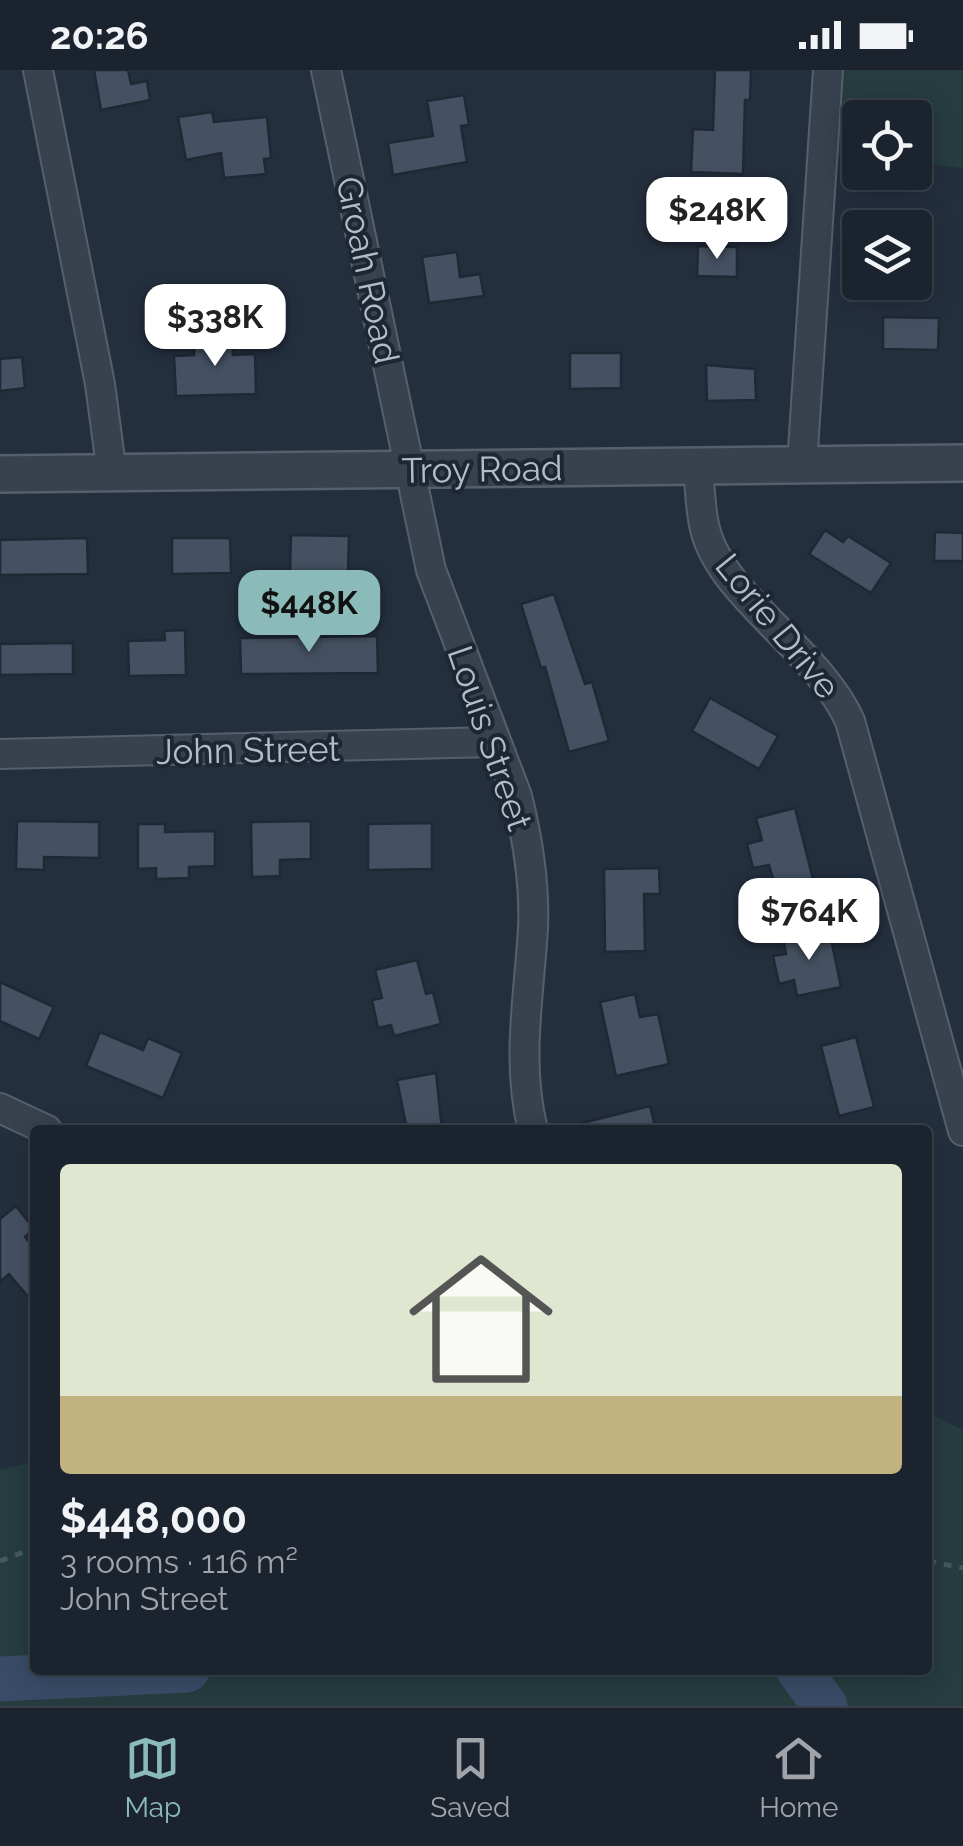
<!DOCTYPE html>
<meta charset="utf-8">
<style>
:root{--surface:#1b232e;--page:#242b36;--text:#f1f3f6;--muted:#a0a4aa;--line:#39404a;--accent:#8bbbb9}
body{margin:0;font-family:Raleway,sans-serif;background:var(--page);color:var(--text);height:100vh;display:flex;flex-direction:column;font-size:38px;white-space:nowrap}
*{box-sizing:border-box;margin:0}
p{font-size:32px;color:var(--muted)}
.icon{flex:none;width:55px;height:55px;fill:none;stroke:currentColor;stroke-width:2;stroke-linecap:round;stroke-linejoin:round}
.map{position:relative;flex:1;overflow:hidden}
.side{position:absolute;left:30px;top:1055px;width:902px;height:550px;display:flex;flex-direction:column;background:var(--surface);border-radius:10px;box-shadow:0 5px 25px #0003,0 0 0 2px var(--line)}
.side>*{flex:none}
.controls{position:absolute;left:842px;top:30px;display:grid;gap:20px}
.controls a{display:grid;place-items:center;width:90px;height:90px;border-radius:10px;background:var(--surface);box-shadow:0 5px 25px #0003,0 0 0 2px var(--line);font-size:50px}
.price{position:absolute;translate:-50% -85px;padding:0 22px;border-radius:20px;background:#fff;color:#222;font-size:32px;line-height:65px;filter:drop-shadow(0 2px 5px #0008)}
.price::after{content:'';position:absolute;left:50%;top:60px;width:30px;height:22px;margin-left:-15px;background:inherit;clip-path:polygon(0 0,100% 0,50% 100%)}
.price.active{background:var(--accent);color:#111}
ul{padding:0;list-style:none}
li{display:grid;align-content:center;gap:20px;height:530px;padding:0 30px}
li span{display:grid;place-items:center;height:310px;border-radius:10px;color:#555}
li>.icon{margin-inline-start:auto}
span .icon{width:180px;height:180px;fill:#fffc;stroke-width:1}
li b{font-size:42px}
.status{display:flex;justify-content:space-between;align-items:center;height:70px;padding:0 50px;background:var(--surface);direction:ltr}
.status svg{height:28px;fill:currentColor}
.tabs{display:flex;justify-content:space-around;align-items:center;height:140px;border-top:2px solid var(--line);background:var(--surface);font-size:28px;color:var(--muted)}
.tabs a{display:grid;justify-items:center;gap:5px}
.tabs .active{color:var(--accent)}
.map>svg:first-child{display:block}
.green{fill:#263c3f}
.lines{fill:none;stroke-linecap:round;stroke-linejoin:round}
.river{stroke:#394c67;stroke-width:45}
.building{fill:#455162;stroke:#1f2835;stroke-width:2.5}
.minor-casing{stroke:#565f6c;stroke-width:32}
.tertiary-casing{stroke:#565f6c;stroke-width:40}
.path{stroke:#44595c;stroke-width:5;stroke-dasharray:8 8;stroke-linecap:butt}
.minor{stroke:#38414e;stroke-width:28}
.tertiary{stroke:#38414e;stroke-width:35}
.labels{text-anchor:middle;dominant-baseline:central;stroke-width:8;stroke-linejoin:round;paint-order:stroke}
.street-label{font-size:35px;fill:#b4bcc9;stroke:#1d2633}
</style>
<div class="status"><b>20:26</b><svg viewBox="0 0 49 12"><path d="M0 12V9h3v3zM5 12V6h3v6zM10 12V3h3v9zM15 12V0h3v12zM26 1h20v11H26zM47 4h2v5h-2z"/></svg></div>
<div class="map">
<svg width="963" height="1636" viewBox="0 0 963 1636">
<rect width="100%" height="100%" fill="#242f3e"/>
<g class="green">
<polygon points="835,0 963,0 963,98 915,93 915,48 860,48 860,88 829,85"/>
<polygon points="928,1343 963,1360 963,1636 0,1636 0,1400 35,1391 35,1600 928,1600"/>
</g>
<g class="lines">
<g class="river">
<polyline points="799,1600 825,1636"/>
<polyline points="0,1609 187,1600"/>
</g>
</g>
<g class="building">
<polygon points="94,0 128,0 131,14 147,11 150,30 101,40"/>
<polygon points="715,0 751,0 750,30 745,30 743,104 691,102 693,59 713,60"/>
<polygon points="464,25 469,55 461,56 467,92 393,105 388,73 433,66 427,31"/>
<polygon points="212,42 214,52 267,47 271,88 264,89 266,104 224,108 221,83 186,90 178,47"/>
<polygon points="698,176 737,177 737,207 697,206"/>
<polygon points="457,182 460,207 480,204 484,226 429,233 422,187"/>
<polygon points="883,247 939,248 938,280 883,279"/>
<polygon points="194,264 232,264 233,285 255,284 256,324 176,326 174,286 194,285"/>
<polygon points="570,283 621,283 621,318 570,319"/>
<polygon points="22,287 25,318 0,321 0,289"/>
<polygon points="706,295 755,299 756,330 707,331"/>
<polygon points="825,460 843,472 848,466 891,493 871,523 809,484"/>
<polygon points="935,462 963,463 963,491 934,491"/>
<polygon points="291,465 349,466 348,504 290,502"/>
<polygon points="87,468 88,504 0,505 0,470"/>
<polygon points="172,468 230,468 231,503 172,504"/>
<polygon points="554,524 585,614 592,612 609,671 569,682 545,597 541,598 521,534"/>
<polygon points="185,560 186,605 129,606 128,571 165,570 164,561"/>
<polygon points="377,566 378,603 241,604 240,568"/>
<polygon points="73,573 73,604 0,605 0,574"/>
<polygon points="710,628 778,666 759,699 692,661"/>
<polygon points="795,738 814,813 777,823 769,795 753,798 747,774 762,770 756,748"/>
<polygon points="17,751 99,752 99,788 44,787 44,800 16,799"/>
<polygon points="311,751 311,789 280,790 280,806 252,807 251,752"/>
<polygon points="432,753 432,799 368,800 368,754"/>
<polygon points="138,754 165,754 165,762 215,761 215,796 189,797 189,808 156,809 156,798 138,799"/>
<polygon points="659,798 660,824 644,824 645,881 605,882 604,799"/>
<polygon points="829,859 841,917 797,926 794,910 779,914 773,886 786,884 783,868"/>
<polygon points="417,890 426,924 433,922 441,954 394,966 391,955 378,958 372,930 382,928 375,900"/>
<polygon points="0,912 54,937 39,969 0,951"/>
<polygon points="635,924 640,947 658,944 669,994 616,1006 600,932"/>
<polygon points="100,962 143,980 148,968 182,983 163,1028 86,996"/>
<polygon points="856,967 874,1037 839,1046 821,976"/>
<polygon points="436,1003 442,1060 407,1060 397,1010"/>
<polygon points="650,1036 656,1060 583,1060 582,1053"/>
<polygon points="16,1136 34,1159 25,1167 35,1179 35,1235 9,1204 0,1212 0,1149"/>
</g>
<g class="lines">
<defs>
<g id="minor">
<polyline points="38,0 100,314 112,404"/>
<path d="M326 0 431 500 517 726C528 770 535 813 533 858 529 927 516 992 533 1060"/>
<polyline points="802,395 828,0"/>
<path d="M698 397C700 417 700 439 705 459 721 526 819 581 850 651L963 1061"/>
<polyline points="0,684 495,672"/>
<polyline points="0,1038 47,1060"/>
</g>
<polyline id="tertiary" points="0,404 963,393"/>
</defs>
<use href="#minor" class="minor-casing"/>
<use href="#tertiary" class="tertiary-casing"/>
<g class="path">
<polyline points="0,1491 35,1478"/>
<polyline points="928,1491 963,1498"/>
</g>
<use href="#minor" class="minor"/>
<use href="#tertiary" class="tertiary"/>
</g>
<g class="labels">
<g class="street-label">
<text transform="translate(368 200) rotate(78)">Groah Road</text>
<text transform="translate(482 399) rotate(-1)">Troy Road</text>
<text transform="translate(778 556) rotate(51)">Lorie Drive</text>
<text transform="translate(490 668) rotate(71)">Louis Street</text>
<text transform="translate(248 680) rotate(-1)">John Street</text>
</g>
</g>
</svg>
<div class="controls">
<a><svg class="icon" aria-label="locate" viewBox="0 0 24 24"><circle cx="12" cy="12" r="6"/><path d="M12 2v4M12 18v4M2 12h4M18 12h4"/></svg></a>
<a><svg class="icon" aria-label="layers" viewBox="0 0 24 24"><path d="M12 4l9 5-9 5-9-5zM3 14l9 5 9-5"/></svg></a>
</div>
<b class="price" style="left:717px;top:192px">$248K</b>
<b class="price" style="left:215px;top:299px">$338K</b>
<b class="price active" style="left:309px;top:585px">$448K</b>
<b class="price" style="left:809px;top:893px">$764K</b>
<section class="side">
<ul>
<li><span style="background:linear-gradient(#dfe7d0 75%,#c2b280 0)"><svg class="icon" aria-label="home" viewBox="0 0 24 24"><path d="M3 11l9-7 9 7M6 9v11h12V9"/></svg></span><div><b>$448,000</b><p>3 rooms · 116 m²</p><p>John Street</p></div></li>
</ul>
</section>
</div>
<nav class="tabs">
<a class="active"><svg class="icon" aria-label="map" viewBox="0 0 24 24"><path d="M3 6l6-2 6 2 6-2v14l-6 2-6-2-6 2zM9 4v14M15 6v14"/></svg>Map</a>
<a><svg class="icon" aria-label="saved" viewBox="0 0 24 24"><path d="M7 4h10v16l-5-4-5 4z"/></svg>Saved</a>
<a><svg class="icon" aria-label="home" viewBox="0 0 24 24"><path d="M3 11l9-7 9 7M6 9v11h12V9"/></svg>Home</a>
</nav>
